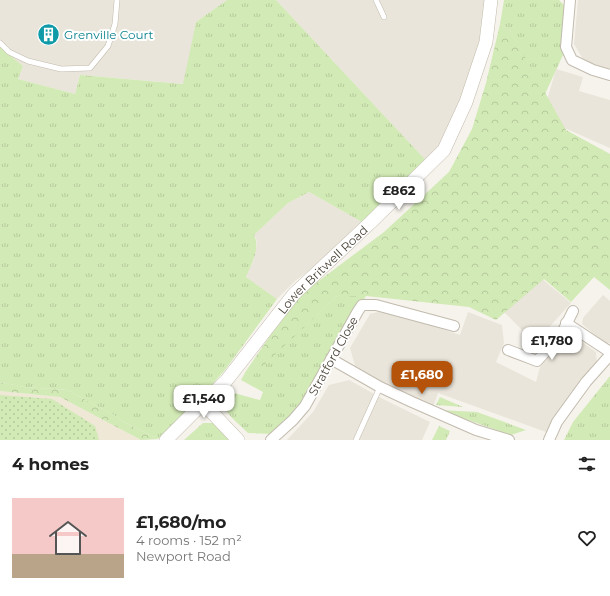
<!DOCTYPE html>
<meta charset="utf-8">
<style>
:root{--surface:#fff;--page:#f2f2f2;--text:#222;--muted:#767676;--line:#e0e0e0;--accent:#b45309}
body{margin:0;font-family:Montserrat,sans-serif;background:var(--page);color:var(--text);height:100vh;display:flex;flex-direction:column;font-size:15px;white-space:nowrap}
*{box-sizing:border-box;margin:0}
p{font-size:13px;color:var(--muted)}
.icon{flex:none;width:22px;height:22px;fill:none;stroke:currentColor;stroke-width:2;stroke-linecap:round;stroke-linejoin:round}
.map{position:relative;height:440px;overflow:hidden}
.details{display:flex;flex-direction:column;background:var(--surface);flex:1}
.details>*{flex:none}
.price{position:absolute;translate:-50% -34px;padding:0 9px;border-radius:8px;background:#fff;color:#222;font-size:13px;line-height:26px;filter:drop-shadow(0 1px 2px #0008)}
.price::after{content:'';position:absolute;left:50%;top:24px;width:12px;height:9px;margin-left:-6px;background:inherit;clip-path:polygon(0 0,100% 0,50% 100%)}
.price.active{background:var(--accent);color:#fff}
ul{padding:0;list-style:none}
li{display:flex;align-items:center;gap:12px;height:100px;padding:0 12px}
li+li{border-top:1px solid var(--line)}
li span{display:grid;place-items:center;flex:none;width:112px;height:80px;border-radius:0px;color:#555}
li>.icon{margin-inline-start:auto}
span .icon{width:48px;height:48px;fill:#fffc;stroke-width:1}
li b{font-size:17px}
h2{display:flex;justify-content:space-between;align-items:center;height:48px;padding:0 12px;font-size:17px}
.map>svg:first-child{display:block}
.residential{fill:#eae5da}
.education{fill:#efe8d6}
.grass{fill:url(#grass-tufts)}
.forest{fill:url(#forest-crowns)}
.park{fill:url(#park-dots)}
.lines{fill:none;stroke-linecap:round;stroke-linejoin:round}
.service-casing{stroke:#c2bbae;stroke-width:6}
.minor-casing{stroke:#c2bbae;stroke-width:12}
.tertiary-casing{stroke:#c2bbae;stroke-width:14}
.service{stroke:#fff;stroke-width:5}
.minor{stroke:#fff;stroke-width:10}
.tertiary{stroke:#fff;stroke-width:13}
.labels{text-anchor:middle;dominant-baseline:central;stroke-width:4;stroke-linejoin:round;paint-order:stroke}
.culture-label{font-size:12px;fill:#0d838f;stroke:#fff;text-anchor:start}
.street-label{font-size:12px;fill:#4b4439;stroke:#fff}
</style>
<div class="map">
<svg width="610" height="440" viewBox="0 0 610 440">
<defs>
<pattern id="grass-tufts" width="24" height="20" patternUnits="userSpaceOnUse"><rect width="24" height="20" fill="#d2eab5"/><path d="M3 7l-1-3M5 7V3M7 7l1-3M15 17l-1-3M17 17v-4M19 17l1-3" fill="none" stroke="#b6ca9c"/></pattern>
<pattern id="forest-crowns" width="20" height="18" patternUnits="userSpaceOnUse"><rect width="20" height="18" fill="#d2eab5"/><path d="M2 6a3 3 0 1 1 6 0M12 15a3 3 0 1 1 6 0" fill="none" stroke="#b6ca9c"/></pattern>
<pattern id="park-dots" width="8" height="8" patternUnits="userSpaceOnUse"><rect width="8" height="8" fill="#d2eab5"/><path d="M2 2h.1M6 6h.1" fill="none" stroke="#b6ca9c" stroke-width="1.8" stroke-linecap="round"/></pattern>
</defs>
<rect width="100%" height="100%" fill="#f6f3ec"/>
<g class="residential">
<polygon points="0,0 227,0 196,22 184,84 80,75 75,94 18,79 23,66 0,47"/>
<polygon points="276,0 490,0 481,50 434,169"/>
<polygon points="578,0 610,0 610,71 586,64 574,44"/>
<polygon points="556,69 583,77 579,91 610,100 610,148 562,127 545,107"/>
<polygon points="309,192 369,226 295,281 277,299 246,277 254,259 257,245 256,238 254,235 288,203"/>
<polygon points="541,278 571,303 535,343 503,311"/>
<polygon points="603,295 610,301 610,343 605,343 582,324 583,318"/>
<polygon points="386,310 460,335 468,312 502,325 504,343 496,362 536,382 540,367 566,339 578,339 596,352 597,366 564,405 546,432 438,393 433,407 397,391 356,369 350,348 370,314"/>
<polygon points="349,380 383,399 430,422 422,440 287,440 313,412 329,385"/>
</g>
<polygon class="education" points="0,391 60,397 141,440 0,440"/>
<g class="grass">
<path d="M227 0H276L434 169 369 226 309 192 288 203 254 235C261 248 251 265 246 277L277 299 225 370 184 416 158 439 124 422 114 415 67 390 24 387 0 382V47L23 66 18 79 75 94 80 75 183 84 196 22Z"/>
<polygon points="504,0 559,0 564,5 565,15 563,55 545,94 510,30 500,24"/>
<polygon points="337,296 366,296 301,407 274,434 248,433 232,418 223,407 221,393 223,390 260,400 263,392 241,380 246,371 260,368"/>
<polygon points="610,376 610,440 564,440 573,422"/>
<polygon points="440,397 463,407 436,405"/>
<polygon points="440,410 477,412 526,430 511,435"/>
<polygon points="203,423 218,423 232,440 184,440"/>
<polygon points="439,426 450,431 446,440 432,440"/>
</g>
<g class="forest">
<polygon points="500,24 510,30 566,130 610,154 610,290 594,277 571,302 544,279 496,320 469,307 366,296 337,296 260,369 246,371 296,298 384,232 449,172 472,129 486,83"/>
<polygon points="0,382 24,387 67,390 114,415 124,422 158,439 141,440 60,397 0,391"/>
</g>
<polygon class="park" points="0,395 52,399 95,426 99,440 0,440"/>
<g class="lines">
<defs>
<g id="service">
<polyline points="376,0 384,17"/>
<polyline points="0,43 9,52 28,61 61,69 90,68 108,46 115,24 117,0"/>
<polyline points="356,440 380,387"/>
</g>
<g id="minor">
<polyline points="570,0 566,47 572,60 593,70 610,75"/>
<polyline points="566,323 610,352"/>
<polyline points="508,350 537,361 561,335 573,311"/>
<polyline points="331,359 380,387 412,402 476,430 509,440"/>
<polyline points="271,440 293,420 305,406 358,311 362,305 376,305 454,326"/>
<polyline points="549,440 557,422 586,382 610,355"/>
</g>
<g id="tertiary">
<polyline points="203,403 238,440"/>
<path id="s1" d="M166 440 203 403 226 381 294 294 371 222 444 150 466 102 486 42 491 0"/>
</g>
</defs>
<use href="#service" class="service-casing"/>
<use href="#minor" class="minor-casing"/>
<use href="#tertiary" class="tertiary-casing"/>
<use href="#service" class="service"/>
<use href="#minor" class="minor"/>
<use href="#tertiary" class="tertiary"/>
</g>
<defs>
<symbol id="building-disc" viewBox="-11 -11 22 22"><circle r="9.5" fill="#0f9aa8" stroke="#fff"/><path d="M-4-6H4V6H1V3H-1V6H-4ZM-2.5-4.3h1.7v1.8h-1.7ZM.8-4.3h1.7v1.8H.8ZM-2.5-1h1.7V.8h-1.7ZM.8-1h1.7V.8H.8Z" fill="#fff"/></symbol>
</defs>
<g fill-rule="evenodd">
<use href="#building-disc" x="36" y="22" width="25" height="25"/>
</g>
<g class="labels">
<g class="culture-label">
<text x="64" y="34">Grenville Court</text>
</g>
<g class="street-label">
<text stroke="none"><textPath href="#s1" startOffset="232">Lower Britwell Road</textPath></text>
<text transform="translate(333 356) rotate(-61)">Stratford Close</text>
</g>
</g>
</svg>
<b class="price" style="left:399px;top:211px">£862</b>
<b class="price" style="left:552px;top:361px">£1,780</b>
<b class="price active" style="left:422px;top:395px">£1,680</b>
<b class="price" style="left:204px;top:419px">£1,540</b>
</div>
<section class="details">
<h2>4 homes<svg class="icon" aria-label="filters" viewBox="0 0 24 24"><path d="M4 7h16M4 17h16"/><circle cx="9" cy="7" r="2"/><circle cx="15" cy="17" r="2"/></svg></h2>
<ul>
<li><span style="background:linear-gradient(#f6c9c9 70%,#b9a48a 0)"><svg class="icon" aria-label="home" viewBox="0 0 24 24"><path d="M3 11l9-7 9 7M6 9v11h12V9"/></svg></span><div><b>£1,680/mo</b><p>4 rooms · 152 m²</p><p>Newport Road</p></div><svg class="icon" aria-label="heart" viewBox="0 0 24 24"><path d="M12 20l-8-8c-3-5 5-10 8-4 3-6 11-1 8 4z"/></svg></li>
</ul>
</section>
